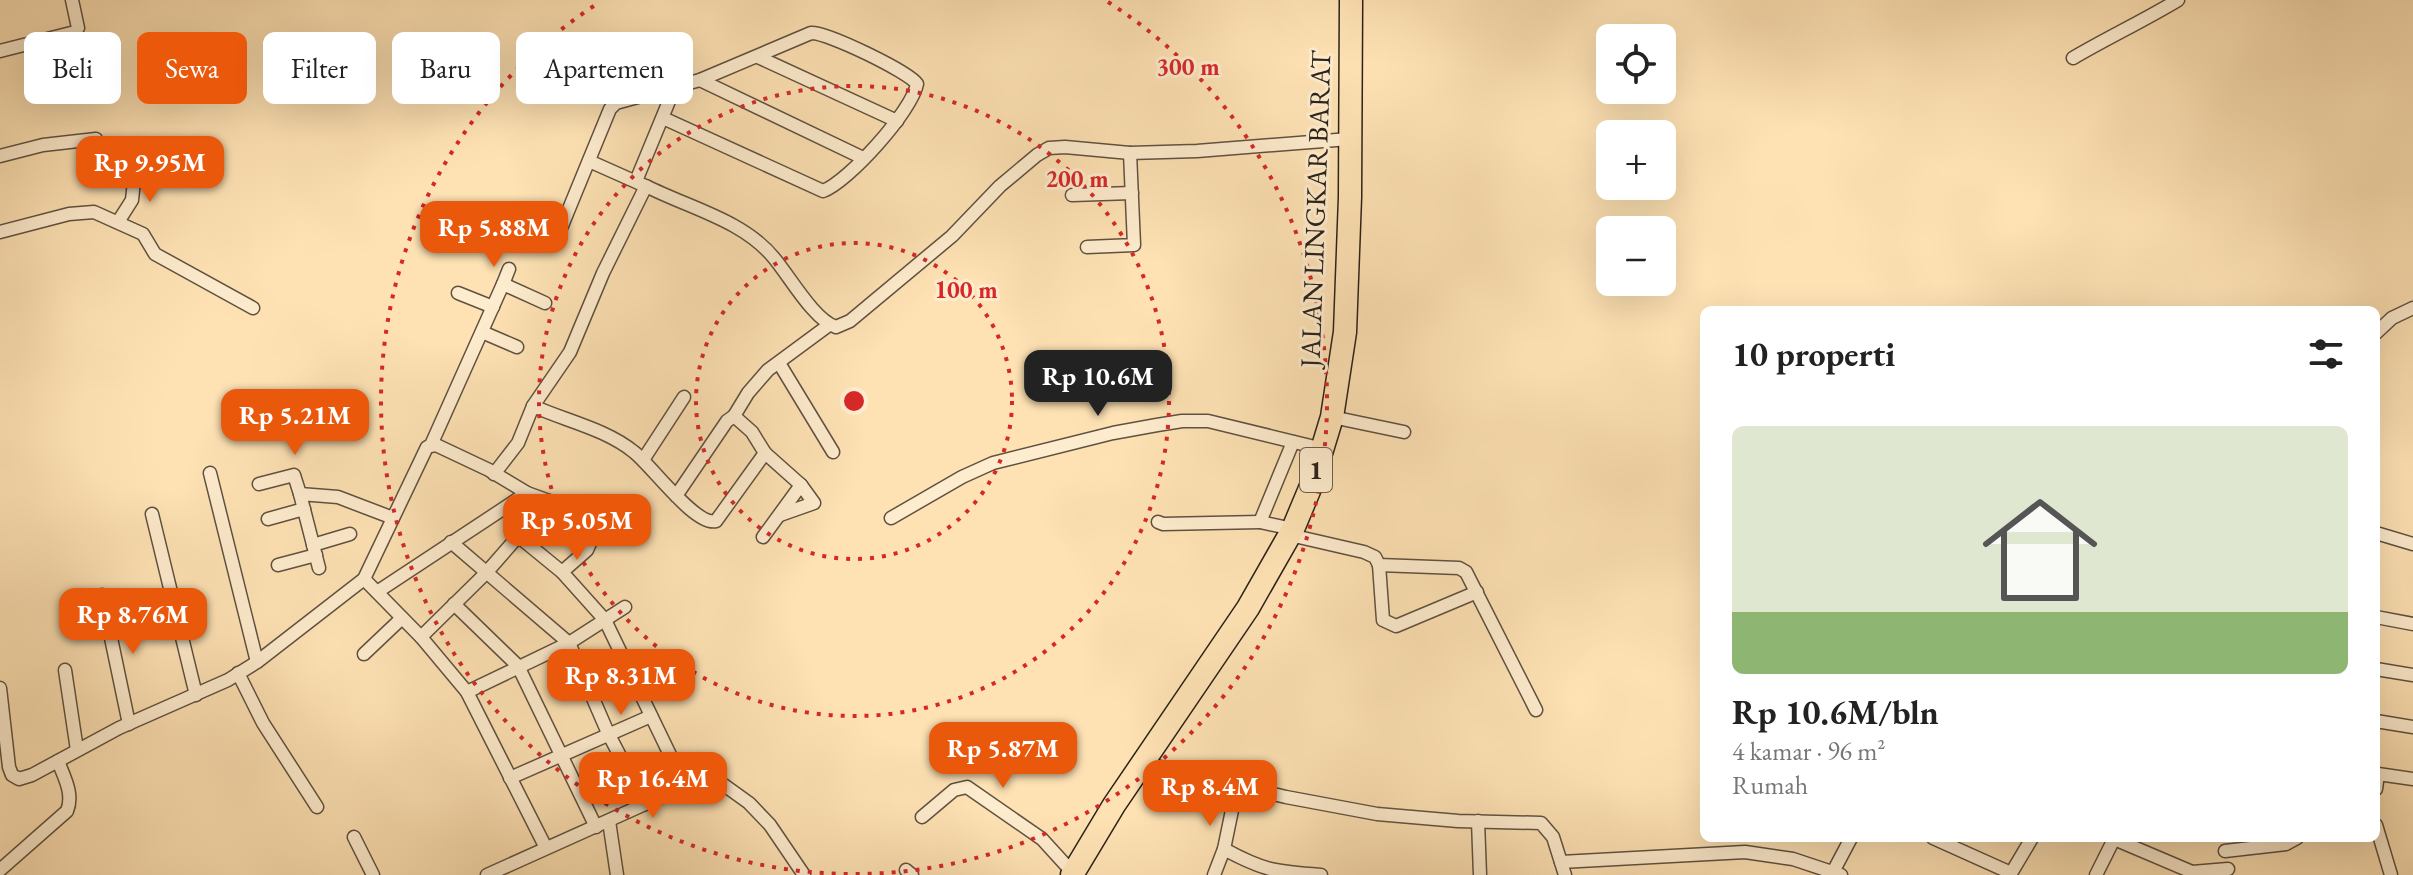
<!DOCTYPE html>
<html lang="id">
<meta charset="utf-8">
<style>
:root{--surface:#fff;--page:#f6f6f6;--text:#222;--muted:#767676;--accent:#ea580c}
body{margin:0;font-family:"EB Garamond",serif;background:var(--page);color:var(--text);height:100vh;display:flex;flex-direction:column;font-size:30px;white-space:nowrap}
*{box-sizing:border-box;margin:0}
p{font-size:26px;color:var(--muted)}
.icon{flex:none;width:44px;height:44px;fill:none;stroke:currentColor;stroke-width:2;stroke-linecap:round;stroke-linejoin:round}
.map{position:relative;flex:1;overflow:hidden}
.panel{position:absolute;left:1700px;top:306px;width:680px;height:536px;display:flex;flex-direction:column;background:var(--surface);border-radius:12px;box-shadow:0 8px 32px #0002}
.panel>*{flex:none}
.top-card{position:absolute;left:24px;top:32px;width:760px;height:72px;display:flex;gap:16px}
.buttons{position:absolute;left:1596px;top:24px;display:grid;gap:16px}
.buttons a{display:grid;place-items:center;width:80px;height:80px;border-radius:12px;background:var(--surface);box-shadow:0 8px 32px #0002;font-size:40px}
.price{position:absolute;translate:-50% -68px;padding:0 18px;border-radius:16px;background:var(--accent);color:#fff;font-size:26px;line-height:52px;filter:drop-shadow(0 2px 4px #0008)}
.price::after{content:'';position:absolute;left:50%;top:48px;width:24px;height:18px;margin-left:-12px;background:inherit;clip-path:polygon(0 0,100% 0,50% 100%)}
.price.selected{background:#222;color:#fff}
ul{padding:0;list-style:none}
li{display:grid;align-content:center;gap:16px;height:424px;padding:0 32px}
li span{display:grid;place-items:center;height:248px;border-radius:12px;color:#555}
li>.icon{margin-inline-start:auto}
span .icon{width:144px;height:144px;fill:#fffc;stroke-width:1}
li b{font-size:34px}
h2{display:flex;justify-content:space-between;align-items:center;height:96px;padding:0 32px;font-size:34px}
.pill{padding:0 28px;border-radius:12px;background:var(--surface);box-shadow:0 8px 32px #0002;font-size:28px;line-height:72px}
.pill.selected{background:var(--accent);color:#fff}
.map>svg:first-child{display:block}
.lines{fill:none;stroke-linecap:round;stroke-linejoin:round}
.street-casing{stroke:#5f5140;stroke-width:15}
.highway-casing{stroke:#2a2119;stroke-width:25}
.street{stroke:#feecce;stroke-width:12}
.highway{stroke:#fee2b4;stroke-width:22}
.ring{fill:none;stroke:#d62828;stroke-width:4;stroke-dasharray:4 8}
.labels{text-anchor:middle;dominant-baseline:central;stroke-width:6;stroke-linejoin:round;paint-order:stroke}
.shield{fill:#feecce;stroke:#6a5e4f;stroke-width:2}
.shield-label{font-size:26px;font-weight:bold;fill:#2a2119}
.street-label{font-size:28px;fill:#2a2119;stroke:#feecce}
.centre{fill:#d62828;stroke:#feecce;stroke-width:4}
.ring-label{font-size:24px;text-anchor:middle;font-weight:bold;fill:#d62828;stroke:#feecce;stroke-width:6;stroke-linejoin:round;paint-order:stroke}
</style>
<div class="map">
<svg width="2413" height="875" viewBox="0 0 2413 875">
<rect width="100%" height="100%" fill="#fee2b4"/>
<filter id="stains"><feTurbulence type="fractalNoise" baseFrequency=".0025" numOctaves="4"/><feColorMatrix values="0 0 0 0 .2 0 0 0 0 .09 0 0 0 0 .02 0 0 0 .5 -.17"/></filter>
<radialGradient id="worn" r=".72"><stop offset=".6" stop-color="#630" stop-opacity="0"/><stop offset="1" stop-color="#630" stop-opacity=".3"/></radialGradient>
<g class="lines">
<defs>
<g id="street">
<polyline points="0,51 75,32 78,28 72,0"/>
<polyline points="758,57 897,121"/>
<path d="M2073 58C2107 38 2143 21 2178 0"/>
<polyline points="700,80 863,158"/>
<polyline points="0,156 43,145 96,139"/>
<polyline points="589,161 643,185"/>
<polyline points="636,181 674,89"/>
<polyline points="1072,195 1132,193"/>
<polyline points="118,222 132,200 135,172"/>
<polyline points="0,232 69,214 94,212 143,234 155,254 253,308"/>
<path d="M557 238 610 109 616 103 700 80 811 33C827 32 909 72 917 84 912 111 848 182 823 191L663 118"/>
<polyline points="1087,247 1134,245 1130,153"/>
<polyline points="503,284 509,269"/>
<polyline points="458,293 493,307"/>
<polyline points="482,332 517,347"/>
<polyline points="2376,333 2392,318 2413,308"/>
<polyline points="779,363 833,452"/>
<path d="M533 406C566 421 606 429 634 452 651 465 696 527 716 521L765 453 752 432 734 416 727 421 676 496"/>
<polyline points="734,416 748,393 768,370 829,325"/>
<polyline points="1332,417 1404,432"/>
<polyline points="431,445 503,284 545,303"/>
<polyline points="643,460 684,397"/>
<polyline points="210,473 257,662"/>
<path d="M494 474 518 443 533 406 570 352 603 273 646 186C689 208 743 220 774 258 790 277 814 320 836 327L850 321 952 236 1000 186 1037 155 1049 148 1065 147 1130 153 1197 151 1349 139"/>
<polyline points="259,484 294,475 300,494"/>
<path d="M549 501C568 509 583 521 591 541L587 550 562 572"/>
<polyline points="152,514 196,695"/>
<polyline points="780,515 814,503 801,485"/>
<polyline points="891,518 962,477 993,463 1113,433 1157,425 1182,421 1208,421 1323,449"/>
<polyline points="268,519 304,509"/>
<polyline points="1158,522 1163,524 1260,522"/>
<polyline points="1293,529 1260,522 1293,442"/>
<polyline points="2376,533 2413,544"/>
<polyline points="1290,535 1364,552 1375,557 1379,565 1459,568 1466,572 1536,710"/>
<polyline points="518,536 562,572 605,620 686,788"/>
<polyline points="763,537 801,485 765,453"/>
<polyline points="451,542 569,643 608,733 645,804"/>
<polyline points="313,545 350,534"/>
<polyline points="278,565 316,555"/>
<polyline points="1379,565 1383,620 1396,626 1477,592"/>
<polyline points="319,568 300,494 338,497 393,518"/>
<polyline points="364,579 421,637 467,692 546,848"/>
<polyline points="377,592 527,493"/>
<polyline points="102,595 129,724"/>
<polyline points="454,604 518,666 596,827"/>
<polyline points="2376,617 2413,624"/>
<polyline points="364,654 402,618"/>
<polyline points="2376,669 2413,675"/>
<polyline points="65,670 77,750"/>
<polyline points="238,673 263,723 317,807"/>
<polyline points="0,688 9,767 12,775 19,779 32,775 119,728 228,680 257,662 364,579 427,447 436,445 489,470 527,493 549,501 486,573 421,637"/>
<polyline points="467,692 569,643 625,607"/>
<polyline points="2376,721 2413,727"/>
<polyline points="1144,763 1286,797 1377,814 1458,821 1541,823 1553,837 1565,875"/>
<polyline points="510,778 651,716"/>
<polyline points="2376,789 2378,774 2413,779"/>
<polyline points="922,817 954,790 967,787 1042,839 1073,873"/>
<polyline points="609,821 617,875"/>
<polyline points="1478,821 1480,875"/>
<polyline points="2376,825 2391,875"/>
<polyline points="354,837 373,875"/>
<polyline points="1933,838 2011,873"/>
<polyline points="2112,838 2192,872 2228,869"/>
<path d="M1224 849C1264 871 1277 872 1321 875"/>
<polyline points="2225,851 2286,844 2297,838"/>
<polyline points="1561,862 1745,852 1793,859 1841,875"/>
<path d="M0 870 67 811C74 794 64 777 58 761"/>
<polyline points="906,870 912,875"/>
<polyline points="1833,872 1851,838"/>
<polyline points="487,875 674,791 710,784 724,785 749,803 770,825 804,875"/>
<polyline points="1214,875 1224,849 1237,786"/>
<polyline points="2010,875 2032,838"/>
<polyline points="2096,875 2114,839"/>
</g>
<polyline id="highway" points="1072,875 1114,805 1248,608 1293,529 1311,486 1332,417 1345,332 1350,197 1351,0"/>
</defs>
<use href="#street" class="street-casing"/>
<use href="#highway" class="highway-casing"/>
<use href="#street" class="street"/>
<use href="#highway" class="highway"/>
</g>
<g class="ring">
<circle cx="854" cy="401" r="158"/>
<circle cx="854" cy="401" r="315"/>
<path d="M1108 2A473 473 0 1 1 600 2"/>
</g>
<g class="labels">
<rect class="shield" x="1300" y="448" width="32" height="44" rx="6"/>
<g class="shield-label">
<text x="1316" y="470">1</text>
</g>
<g class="street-label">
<text transform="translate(1315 209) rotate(-88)">JALAN LINGKAR BARAT</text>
</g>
</g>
<circle cx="854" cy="401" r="12" class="centre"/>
<g class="ring-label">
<text x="1188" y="75">300 m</text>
<text x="1077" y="187">200 m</text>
<text x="966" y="298">100 m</text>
</g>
<rect width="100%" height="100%" filter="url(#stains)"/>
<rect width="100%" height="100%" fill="url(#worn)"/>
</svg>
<div class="buttons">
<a><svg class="icon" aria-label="locate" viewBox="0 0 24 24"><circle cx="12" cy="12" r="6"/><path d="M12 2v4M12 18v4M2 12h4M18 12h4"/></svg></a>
<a>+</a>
<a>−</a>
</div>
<b class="price" style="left:150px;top:204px">Rp 9.95M</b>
<b class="price" style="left:494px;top:269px">Rp 5.88M</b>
<b class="price selected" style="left:1098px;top:418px">Rp 10.6M</b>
<b class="price" style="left:295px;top:457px">Rp 5.21M</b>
<b class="price" style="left:577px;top:562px">Rp 5.05M</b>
<b class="price" style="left:133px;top:656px">Rp 8.76M</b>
<b class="price" style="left:621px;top:717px">Rp 8.31M</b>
<b class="price" style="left:1003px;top:790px">Rp 5.87M</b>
<b class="price" style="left:653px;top:820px">Rp 16.4M</b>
<b class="price" style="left:1210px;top:828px">Rp 8.4M</b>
<div class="top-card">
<a class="pill">Beli</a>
<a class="pill selected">Sewa</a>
<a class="pill">Filter</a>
<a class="pill">Baru</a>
<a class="pill">Apartemen</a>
</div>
<section class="panel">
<h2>10 properti<svg class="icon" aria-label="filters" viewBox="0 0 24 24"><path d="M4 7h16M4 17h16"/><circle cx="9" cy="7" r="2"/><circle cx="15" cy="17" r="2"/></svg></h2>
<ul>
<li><span style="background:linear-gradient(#dfe7d0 75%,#8fb573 0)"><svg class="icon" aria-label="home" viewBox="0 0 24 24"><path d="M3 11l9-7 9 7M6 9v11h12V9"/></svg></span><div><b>Rp 10.6M/bln</b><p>4 kamar · 96 m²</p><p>Rumah</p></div></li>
</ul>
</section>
</div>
